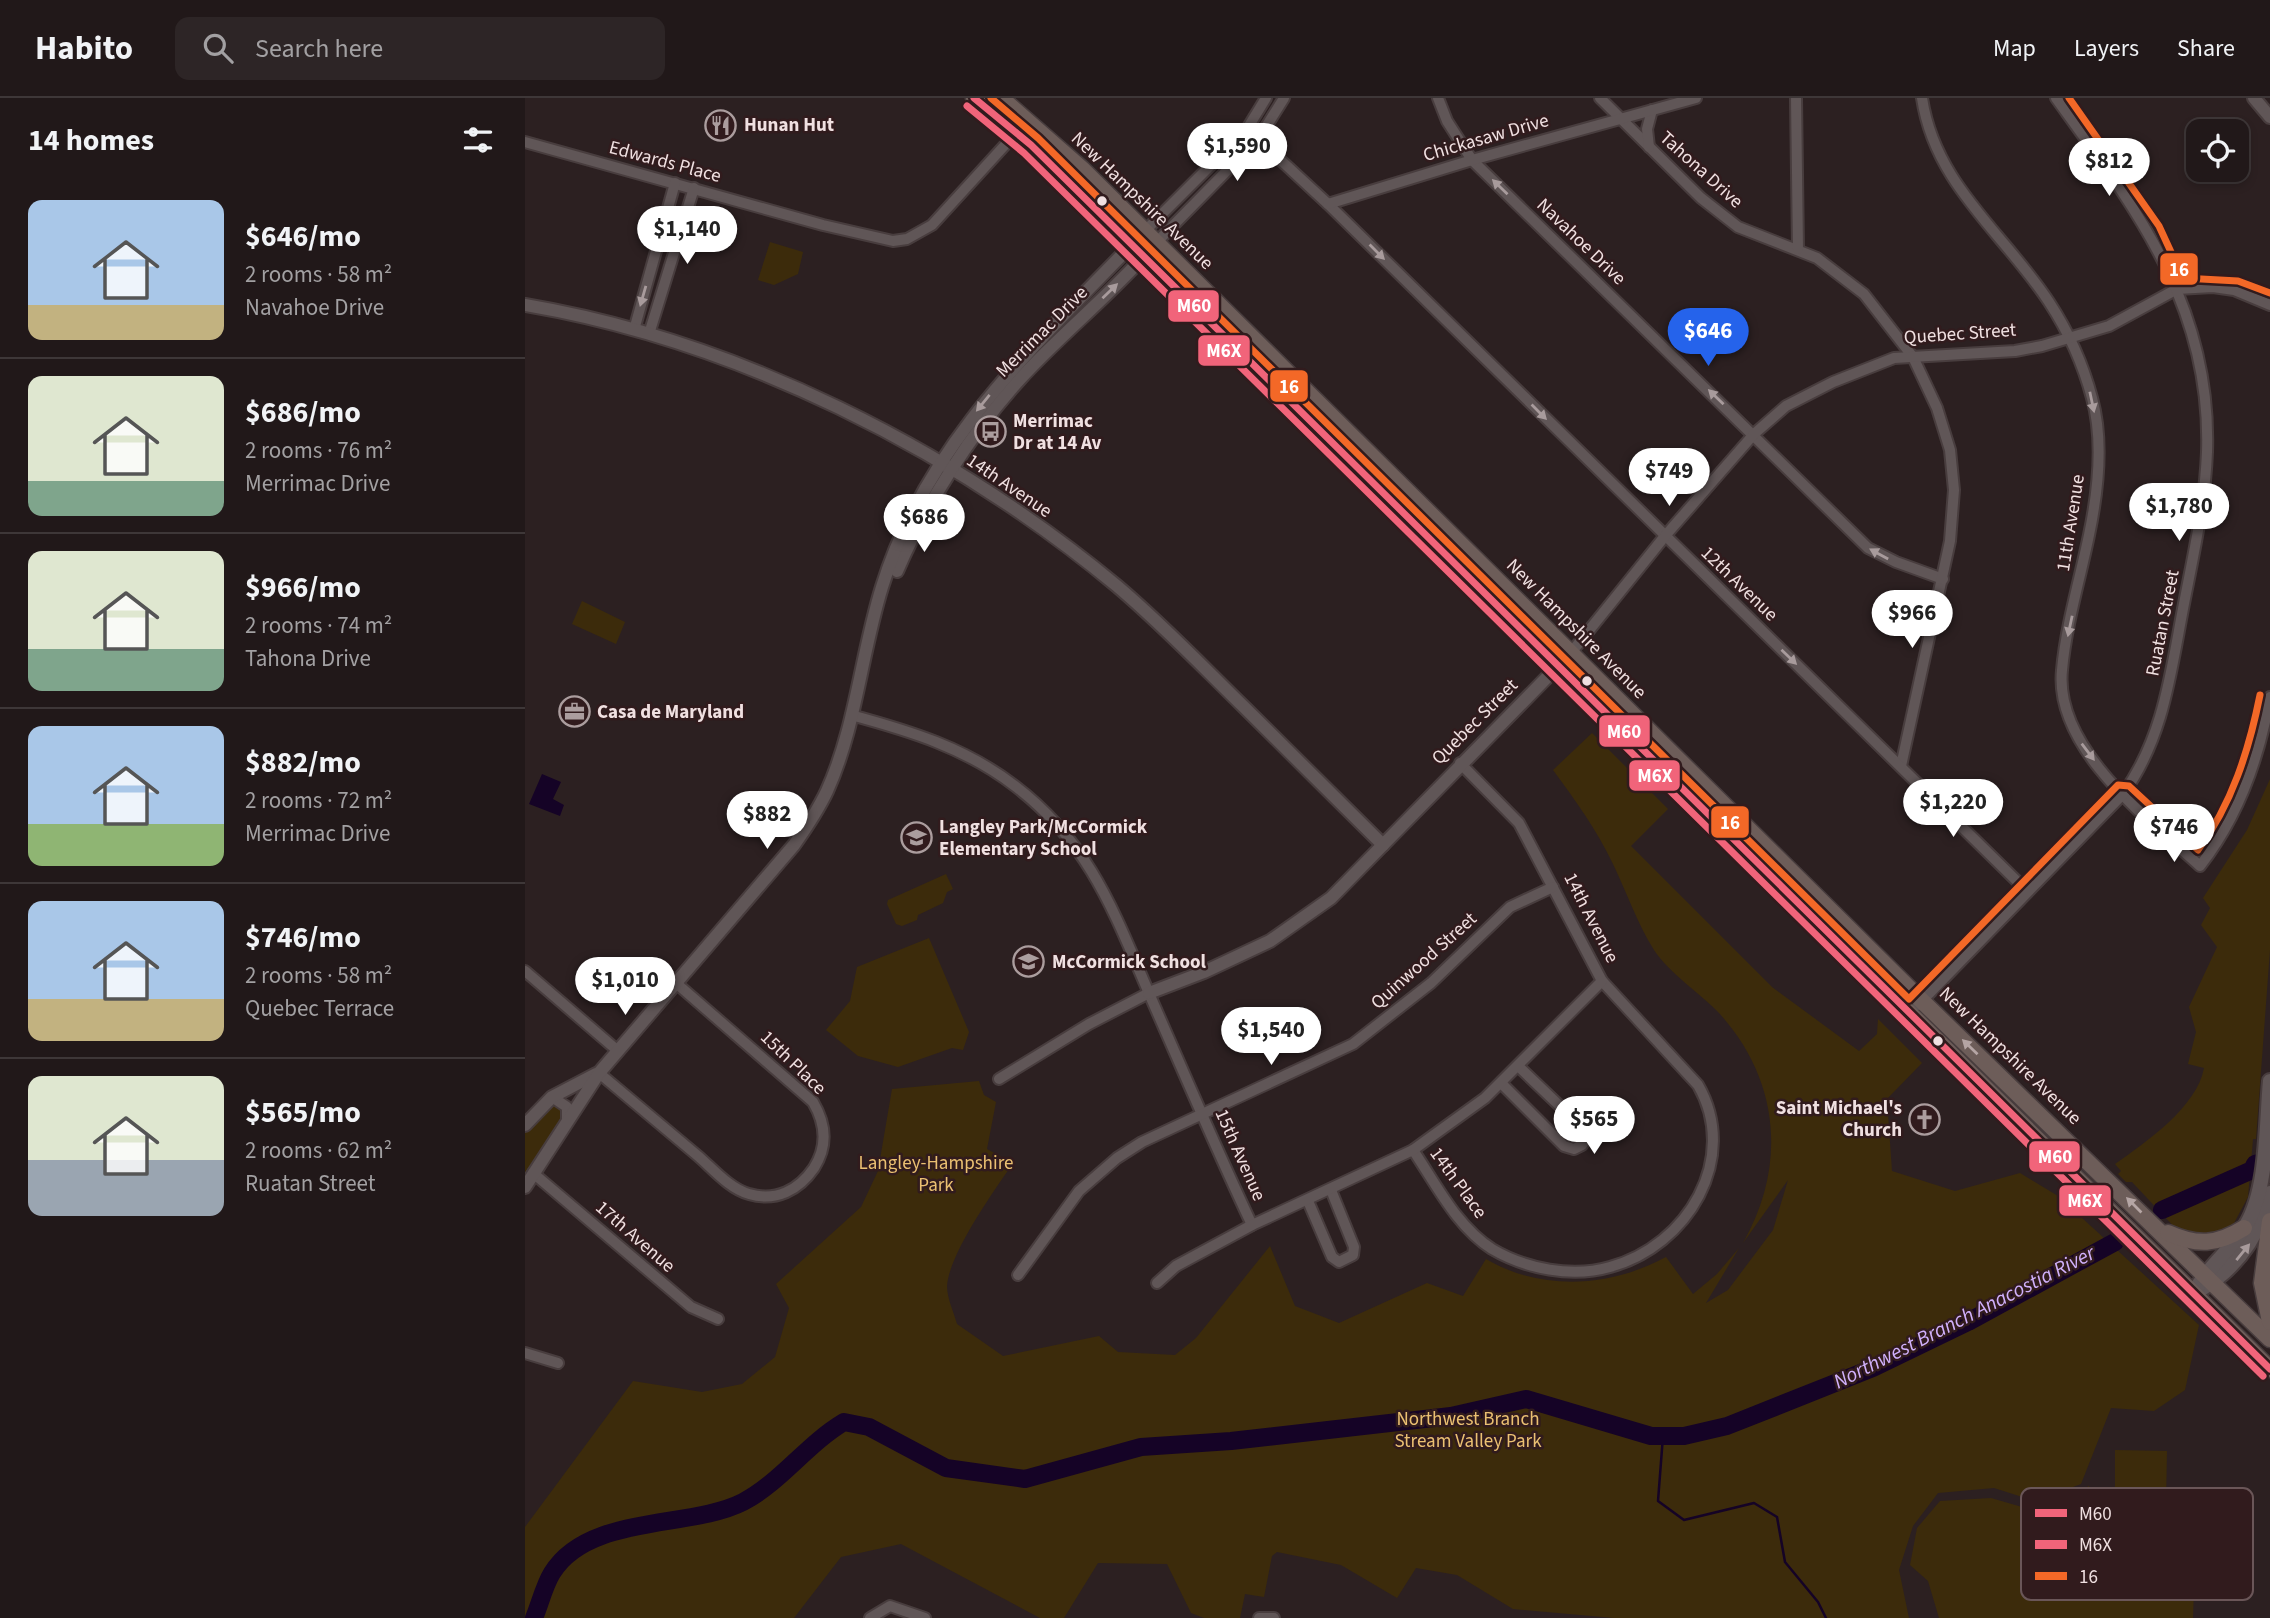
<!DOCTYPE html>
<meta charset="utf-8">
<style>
:root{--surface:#211819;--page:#2d2526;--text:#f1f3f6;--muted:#a2a0a2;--line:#3e3738;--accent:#2563eb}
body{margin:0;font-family:"Source Sans 3",sans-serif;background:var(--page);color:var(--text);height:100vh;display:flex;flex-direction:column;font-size:26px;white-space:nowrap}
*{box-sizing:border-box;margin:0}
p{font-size:23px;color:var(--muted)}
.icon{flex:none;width:38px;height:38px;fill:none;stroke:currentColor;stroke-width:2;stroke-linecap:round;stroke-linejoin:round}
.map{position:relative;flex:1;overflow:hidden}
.drawer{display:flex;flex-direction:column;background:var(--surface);width:525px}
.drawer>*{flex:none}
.tools{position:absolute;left:1661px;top:21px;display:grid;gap:14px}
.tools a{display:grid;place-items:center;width:63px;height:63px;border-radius:14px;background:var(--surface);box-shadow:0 4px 10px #0003,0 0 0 2px var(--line);font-size:35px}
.price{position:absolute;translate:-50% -60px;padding:0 16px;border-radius:24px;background:#fff;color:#222;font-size:23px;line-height:46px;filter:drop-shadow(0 2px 4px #0008)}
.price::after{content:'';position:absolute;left:50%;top:42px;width:21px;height:16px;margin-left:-10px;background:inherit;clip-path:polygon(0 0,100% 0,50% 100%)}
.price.selected{background:var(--accent);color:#fff}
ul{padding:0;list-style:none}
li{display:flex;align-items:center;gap:21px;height:175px;padding:0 28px}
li+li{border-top:2px solid var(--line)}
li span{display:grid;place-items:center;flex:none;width:196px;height:140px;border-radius:14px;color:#555}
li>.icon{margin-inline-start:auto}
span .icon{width:84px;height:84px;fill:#fffc;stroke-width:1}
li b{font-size:30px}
h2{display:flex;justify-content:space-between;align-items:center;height:84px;padding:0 28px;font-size:30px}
header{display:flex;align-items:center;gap:42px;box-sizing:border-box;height:98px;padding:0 35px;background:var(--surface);border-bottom:2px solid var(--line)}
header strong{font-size:33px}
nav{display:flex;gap:38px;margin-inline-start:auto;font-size:24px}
.search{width:490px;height:63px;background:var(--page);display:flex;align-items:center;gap:18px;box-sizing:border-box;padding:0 24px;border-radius:14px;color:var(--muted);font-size:26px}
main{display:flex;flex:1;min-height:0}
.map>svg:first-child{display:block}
.green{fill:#3c2b0b}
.water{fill:#150326}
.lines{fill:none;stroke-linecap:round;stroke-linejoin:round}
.stream{stroke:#150326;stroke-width:2.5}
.river{stroke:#150326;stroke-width:18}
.minor-casing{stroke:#483d3e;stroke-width:14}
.tertiary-casing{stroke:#483d3e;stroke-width:16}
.secondary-casing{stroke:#483d3e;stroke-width:18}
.primary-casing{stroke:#483d3e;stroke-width:19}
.minor{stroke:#605657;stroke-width:10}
.tertiary{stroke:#605657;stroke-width:12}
.secondary{stroke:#605657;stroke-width:14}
.primary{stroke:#6d5d59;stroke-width:16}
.bus-1-casing{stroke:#311b1d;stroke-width:12}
.bus-2-casing{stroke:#311b1d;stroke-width:12}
.bus-3-casing{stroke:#311b1d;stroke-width:12}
.bus-1{stroke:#f1647a;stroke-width:7}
.bus-2{stroke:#f1647a;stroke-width:7}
.bus-3{stroke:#f36827;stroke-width:7}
.oneway{fill:#a89b9c}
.oneway2{fill:#b5a5a4}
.bus-dot{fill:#f0e0e1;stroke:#311b1d;stroke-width:2.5}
.labels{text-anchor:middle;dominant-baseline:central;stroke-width:5;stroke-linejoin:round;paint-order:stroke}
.poi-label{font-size:19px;font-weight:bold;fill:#f0e0e1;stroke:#311b1d;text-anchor:start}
.street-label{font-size:19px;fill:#f0e0e1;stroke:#311b1d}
.park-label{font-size:19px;fill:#ebc072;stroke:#311b1d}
.water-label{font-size:21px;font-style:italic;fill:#d1b1fc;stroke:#311b1d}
.key{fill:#311b1d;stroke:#6a5658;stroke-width:2}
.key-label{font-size:19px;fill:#f0e0e1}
.line-badge{stroke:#311b1d;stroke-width:2.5}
.badge-label{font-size:19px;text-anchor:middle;font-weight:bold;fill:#fff}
</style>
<header>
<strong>Habito</strong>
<div class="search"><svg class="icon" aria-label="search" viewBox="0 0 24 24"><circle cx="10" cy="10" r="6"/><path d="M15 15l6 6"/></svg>Search here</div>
<nav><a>Map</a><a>Layers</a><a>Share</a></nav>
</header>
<main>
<section class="drawer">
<h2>14 homes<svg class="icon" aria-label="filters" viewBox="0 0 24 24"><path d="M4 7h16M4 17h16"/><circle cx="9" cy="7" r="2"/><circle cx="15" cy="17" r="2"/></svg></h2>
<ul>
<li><span style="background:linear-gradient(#a9c7e8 75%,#c2b280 0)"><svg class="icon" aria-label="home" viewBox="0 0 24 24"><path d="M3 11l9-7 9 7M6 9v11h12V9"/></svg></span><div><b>$646/mo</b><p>2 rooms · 58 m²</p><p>Navahoe Drive</p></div></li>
<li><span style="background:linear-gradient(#dfe7d0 75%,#7fa58c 0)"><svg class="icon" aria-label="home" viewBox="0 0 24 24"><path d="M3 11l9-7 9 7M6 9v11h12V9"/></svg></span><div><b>$686/mo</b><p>2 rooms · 76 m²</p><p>Merrimac Drive</p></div></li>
<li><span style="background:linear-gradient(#dfe7d0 70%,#7fa58c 0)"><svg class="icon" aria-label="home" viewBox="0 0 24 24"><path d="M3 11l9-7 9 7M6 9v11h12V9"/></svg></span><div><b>$966/mo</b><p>2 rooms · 74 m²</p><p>Tahona Drive</p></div></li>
<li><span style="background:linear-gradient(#a9c7e8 70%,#8fb573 0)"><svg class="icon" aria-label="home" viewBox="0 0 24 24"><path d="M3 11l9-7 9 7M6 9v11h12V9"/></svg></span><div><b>$882/mo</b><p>2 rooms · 72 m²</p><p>Merrimac Drive</p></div></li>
<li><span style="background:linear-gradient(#a9c7e8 70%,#c2b280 0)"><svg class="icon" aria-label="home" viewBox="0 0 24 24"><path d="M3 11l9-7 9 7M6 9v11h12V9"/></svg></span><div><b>$746/mo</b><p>2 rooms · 58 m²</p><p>Quebec Terrace</p></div></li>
<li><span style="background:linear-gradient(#dfe7d0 60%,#9aa5b1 0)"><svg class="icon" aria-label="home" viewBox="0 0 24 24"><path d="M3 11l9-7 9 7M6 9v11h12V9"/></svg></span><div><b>$565/mo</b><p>2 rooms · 62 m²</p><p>Ruatan Street</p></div></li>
</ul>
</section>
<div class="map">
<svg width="1745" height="1520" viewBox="0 0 1745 1520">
<rect width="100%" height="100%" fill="#2c2021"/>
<g class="green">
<polygon points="245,144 278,154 273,176 249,187 233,182"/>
<polygon points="57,503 100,524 91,546 47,526"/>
<path d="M1067 635 1143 711 1106 748 1247 889 1334 953 1352 936 1353 921 1397 965 1362 1001 1367 1073 1430 1093 1495 1075 1533 1098 1674 1227 1660 1292 1629 1313 1586 1310 1556 1386 1510 1403 1469 1390 1413 1395 1388 1428 1374 1472 1384 1520H1089L988 1511 932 1477 891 1470 872 1500 816 1467 752 1454 747 1458 739 1499 720 1496 715 1520H679L666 1515 642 1466 573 1465 539 1520H515L376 1446 316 1459 269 1520H0V1429L108 1283 177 1294 217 1286 250 1259 264 1210 251 1186 336 1109 353 1073 367 991 454 983 459 997 471 1004 462 1051 482 1062 479 1067 484 1071C466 1097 424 1157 422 1188 422 1200 429 1215 432 1226L478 1258 574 1238 593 1254 650 1257 671 1240 745 1148 770 1208 814 1225 902 1185 938 1198 961 1161C1017 1194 1086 1189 1141 1159L1168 1196 1192 1176 1214 1150 1181 1205 1203 1192 1248 1132 1263 1082 1218 1145C1262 1068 1255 982 1194 915 1174 894 1145 876 1129 852 1112 825 1102 795 1088 766 1072 732 1050 702 1028 672Z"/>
<path d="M1745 681V852L1731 1041H1728L1723 1099 1708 1127 1685 1139 1655 1135 1607 1084H1601L1593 1076 1596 1073 1590 1066C1621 1044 1672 1009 1679 970L1663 966 1671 934 1664 909 1692 849 1676 827 1685 810 1678 800 1722 732Z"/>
<polygon points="421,776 428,791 422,794 418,805 393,817 392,822 377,828 371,826 362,806 363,802"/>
<polygon points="404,840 444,934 438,952 427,950 373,969 333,958 301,932 325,903 332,869"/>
<polygon points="27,1007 35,1009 38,1019 0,1079 0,1035"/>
<polygon points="1590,1352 1642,1353 1641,1404 1633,1404 1633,1425 1580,1425 1581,1395 1590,1395"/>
<polygon points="1564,1388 1580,1476 1644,1476 1646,1490 1669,1490 1668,1520 1414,1520 1403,1483 1385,1467 1392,1430 1415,1403 1466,1400 1514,1414"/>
</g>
<polygon class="water" points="17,676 36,684 28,701 39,707 35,718 4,706"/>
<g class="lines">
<polyline class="stream" points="1138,1338 1133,1403 1159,1422 1229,1405 1252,1419 1260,1464 1293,1504 1301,1520"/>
<g class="river">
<polyline points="1637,1112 1727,1072 1730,1066 1745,1062"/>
<path d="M9 1520C15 1506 19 1488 27 1475 63 1416 165 1431 218 1404 256 1384 282 1346 319 1324L344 1329 421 1370 500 1381 616 1349 706 1343 926 1318 1001 1301 1126 1338H1159L1202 1328 1348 1270 1443 1224 1590 1144"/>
</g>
<defs>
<g id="minor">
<polyline points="913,0 922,23 947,62 1343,450 1371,464 1418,481"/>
<polyline points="1075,0 1176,100 1213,129 1292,160 1339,196 1388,259 1412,310 1425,352 1429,392 1425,443 1376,668"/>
<polyline points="1271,0 1273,151"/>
<path d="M1397 0C1410 87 1479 135 1524 204 1543 233 1558 266 1567 300 1579 343 1573 394 1564 437 1555 481 1541 527 1537 572 1529 650 1623 721 1675 768 1714 718 1734 661 1745 599"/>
<polyline points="722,31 803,106 1501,792"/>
<polyline points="0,44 298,127 368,143 382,141 407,127 480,47"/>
<polyline points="1124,49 1122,31 1127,12"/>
<polyline points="803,106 947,62 1171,0"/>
<polyline points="618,135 722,31 741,0"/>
<polyline points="630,146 734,40 759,0"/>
<polyline points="109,232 150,85"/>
<polyline points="124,236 169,90"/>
<polyline points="1045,556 1140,438 1229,336 1261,308 1308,284 1369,260 1490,253 1517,248 1584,228 1652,191 1688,189 1709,192 1745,207"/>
<path d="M326 617C385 633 441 650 490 688 569 748 592 823 630 909 662 982 693 1055 727 1127"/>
<polyline points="0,873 93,953"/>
<path d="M1393 907 1598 696C1637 642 1645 580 1657 516 1667 463 1680 408 1682 354 1687 208 1611 111 1531 0"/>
<path d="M74 975C107 1003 140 1030 173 1058 188 1071 205 1091 224 1096 251 1104 274 1092 289 1070 303 1048 301 1026 288 1004L151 885"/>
<polyline points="474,981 564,926 624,895"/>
<polyline points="976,985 1039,1048 1049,1051 1057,1047 1062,1039 1059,1031 993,968"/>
<polyline points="27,999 42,1009 42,1022"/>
<path d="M888 1052C911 1086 932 1129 967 1151 1001 1171 1047 1180 1085 1169 1163 1148 1215 1060 1173 987L1077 883 994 725 935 665"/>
<polyline points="8,1075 166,1209 193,1221"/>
<polyline points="783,1103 807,1159 814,1164 828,1157 829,1149 806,1092"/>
<polyline points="493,1177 554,1093 592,1060 617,1044 828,946 906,885 985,809 1028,789"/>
<polyline points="632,1185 651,1168 727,1127 888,1052 960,1000 1077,883"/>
<polyline points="0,1255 33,1265"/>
<polyline points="345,1520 365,1508 400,1520"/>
<polyline points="734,1520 749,1520"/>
</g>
<g id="tertiary">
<polyline points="1729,0 1745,19"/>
<path d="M0 207C212 243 427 351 592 488 637 526 677 568 719 609 765 655 812 701 858 747"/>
<path d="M372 473C401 406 446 335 495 281 538 234 589 194 630 146"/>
<polyline points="624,895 679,874 745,843 806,800 1038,563"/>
<polyline points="0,1027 27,999 71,976"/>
<path d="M0 1089 74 975 269 747C281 730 293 712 302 693 331 629 336 556 357 489 402 342 516 242 618 135"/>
</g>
<g id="secondary">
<path d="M1678 1190C1714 1168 1735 1135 1745 1095"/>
<path d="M1668 1196C1682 1169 1706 1153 1721 1127 1743 1091 1741 1025 1745 983"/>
</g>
<g id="primary">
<polyline points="449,0 506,47 1745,1271"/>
<polyline points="476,0 557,71 1397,903 1745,1241"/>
<polyline points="1745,1123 1737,1185 1745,1224"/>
<path d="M1643 1135C1672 1148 1692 1147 1719 1130"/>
</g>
</defs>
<use href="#minor" class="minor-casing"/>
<use href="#tertiary" class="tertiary-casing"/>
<use href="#secondary" class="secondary-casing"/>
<use href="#primary" class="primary-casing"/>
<use href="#minor" class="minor"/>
<use href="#tertiary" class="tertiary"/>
<use href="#secondary" class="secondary"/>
<use href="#primary" class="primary"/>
<defs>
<polyline id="bus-1" points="449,0 506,47 1745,1271"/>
<polyline id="bus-2" points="442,8 499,55 1738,1278"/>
<g id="bus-3">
<path d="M466 0 513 40 1384 901 1593 687 1604 688 1673 752C1707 706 1724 652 1735 597"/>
<polyline points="1544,0 1634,128 1658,180 1713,183 1745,195"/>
</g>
</defs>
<use href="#bus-1" class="bus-1-casing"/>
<use href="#bus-2" class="bus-2-casing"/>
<use href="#bus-3" class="bus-3-casing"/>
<use href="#bus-1" class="bus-1"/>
<use href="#bus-2" class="bus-2"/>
<use href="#bus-3" class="bus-3"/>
</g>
<defs><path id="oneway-solid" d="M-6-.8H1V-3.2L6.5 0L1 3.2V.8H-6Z" transform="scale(1.75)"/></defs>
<g class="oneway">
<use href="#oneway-solid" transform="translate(975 89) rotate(-136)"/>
<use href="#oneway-solid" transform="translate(852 154) rotate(45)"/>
<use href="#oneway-solid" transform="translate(585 193) rotate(-44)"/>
<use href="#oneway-solid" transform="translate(118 198) rotate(106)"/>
<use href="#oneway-solid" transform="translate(1191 299) rotate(-136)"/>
<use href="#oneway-solid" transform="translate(1567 304) rotate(78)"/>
<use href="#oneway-solid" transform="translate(458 305) rotate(129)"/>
<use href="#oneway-solid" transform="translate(1014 314) rotate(45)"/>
<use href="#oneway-solid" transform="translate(1354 456) rotate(-151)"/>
<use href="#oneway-solid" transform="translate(1545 528) rotate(102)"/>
<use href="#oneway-solid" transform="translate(1264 559) rotate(44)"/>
<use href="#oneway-solid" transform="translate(1563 654) rotate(53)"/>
<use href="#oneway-solid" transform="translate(1718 1154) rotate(-51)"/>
</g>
<g class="oneway2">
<use href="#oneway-solid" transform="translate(1445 949) rotate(-136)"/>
<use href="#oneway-solid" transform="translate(1609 1107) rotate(-135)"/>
</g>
<defs>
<symbol id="restaurant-ring" viewBox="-11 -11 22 22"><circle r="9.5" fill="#311b1d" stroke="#ab9d9e" stroke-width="1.5"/><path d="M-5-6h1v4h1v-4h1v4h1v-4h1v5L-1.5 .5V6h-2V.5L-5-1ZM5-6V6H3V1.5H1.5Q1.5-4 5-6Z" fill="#ab9d9e"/></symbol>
<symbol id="bus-ring" viewBox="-11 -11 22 22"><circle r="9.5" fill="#311b1d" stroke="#ab9d9e" stroke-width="1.5"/><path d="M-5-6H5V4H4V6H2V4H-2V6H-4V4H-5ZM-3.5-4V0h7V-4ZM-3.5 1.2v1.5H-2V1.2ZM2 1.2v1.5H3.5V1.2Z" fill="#ab9d9e"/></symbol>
<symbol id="office-ring" viewBox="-11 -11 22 22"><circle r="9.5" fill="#311b1d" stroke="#ab9d9e" stroke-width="1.5"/><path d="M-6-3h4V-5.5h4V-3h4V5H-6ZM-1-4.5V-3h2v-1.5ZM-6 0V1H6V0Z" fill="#ab9d9e"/></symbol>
<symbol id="school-ring" viewBox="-11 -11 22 22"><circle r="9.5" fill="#311b1d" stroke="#ab9d9e" stroke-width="1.5"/><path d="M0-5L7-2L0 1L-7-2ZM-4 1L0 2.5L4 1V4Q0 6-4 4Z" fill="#ab9d9e"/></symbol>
<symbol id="church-ring" viewBox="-11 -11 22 22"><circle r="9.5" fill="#311b1d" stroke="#ab9d9e" stroke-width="1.5"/><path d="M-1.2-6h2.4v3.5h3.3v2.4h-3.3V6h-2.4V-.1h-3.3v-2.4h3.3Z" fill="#ab9d9e"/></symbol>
</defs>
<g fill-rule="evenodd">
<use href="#restaurant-ring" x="178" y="10" width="35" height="35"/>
<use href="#bus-ring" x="448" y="316" width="35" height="35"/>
<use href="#office-ring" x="32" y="596" width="35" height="35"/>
<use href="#school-ring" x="374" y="722" width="35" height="35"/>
<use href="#school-ring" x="486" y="846" width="35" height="35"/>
<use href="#church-ring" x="1382" y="1004" width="35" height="35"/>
</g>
<g class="bus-dot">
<circle cx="577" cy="103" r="6"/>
<circle cx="1062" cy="583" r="6"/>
<circle cx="1413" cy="943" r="6"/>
</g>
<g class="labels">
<g class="poi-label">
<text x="219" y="27">Hunan Hut</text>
<text x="488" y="323">Merrimac<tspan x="488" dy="22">Dr at 14 Av</tspan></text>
<text x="72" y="614">Casa de Maryland</text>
<text x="414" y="729">Langley Park/McCormick<tspan x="414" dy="22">Elementary School</tspan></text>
<text x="527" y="864">McCormick School</text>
<text x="1377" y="1010" text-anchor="end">Saint Michael's<tspan x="1377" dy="22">Church</tspan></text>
</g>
<g class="street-label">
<text transform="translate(961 40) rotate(-16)">Chickasaw Drive</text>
<text transform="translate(140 64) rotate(15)">Edwards Place</text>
<text transform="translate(1176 72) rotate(42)">Tahona Drive</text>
<text transform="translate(617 103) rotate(44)">New Hampshire Avenue</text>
<text transform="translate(1056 144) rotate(44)">Navahoe Drive</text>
<text transform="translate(517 234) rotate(-45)">Merrimac Drive</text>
<text transform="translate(1435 236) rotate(-4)">Quebec Street</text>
<text transform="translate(484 388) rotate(34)">14th Avenue</text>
<text transform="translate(1546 425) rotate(-81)">11th Avenue</text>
<text transform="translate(1214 486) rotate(44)">12th Avenue</text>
<text transform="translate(1638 525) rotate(-79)">Ruatan Street</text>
<text transform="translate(1051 531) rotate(45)">New Hampshire Avenue</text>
<text transform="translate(950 624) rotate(-45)">Quebec Street</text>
<text transform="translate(1066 820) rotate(63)">14th Avenue</text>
<text transform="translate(899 863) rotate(-42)">Quinwood Street</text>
<text transform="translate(1485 958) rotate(44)">New Hampshire Avenue</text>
<text transform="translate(268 965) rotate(44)">15th Place</text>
<text transform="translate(715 1057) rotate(66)">15th Avenue</text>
<text transform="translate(933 1085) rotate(54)">14th Place</text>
<text transform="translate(110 1139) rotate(41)">17th Avenue</text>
</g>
<g class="park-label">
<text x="411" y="1065">Langley-Hampshire<tspan x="411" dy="22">Park</tspan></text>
<text x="943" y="1321">Northwest Branch<tspan x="943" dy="22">Stream Valley Park</tspan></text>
</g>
<g class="water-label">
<text transform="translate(1439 1219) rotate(-27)">Northwest Branch Anacostia River</text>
</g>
</g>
<rect x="1496" y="1390" width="232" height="112" rx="10" class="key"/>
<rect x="1510" y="1411" width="32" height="8" fill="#f1647a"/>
<rect x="1510" y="1442" width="32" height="9" fill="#f1647a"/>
<rect x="1510" y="1474" width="32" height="8" fill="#f36827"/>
<g class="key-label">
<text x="1554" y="1422">M60</text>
<text x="1554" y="1453">M6X</text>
<text x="1554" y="1485">16</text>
</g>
<g class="line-badge">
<rect x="1634" y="154" width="40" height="34" rx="7" fill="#f36827"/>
<rect x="642" y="191" width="53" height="34" rx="7" fill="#f1647a"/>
<rect x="672" y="236" width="54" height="33" rx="7" fill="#f1647a"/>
<rect x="744" y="271" width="40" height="34" rx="7" fill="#f36827"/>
<rect x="1073" y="616" width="53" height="34" rx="7" fill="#f1647a"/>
<rect x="1103" y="661" width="53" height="33" rx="7" fill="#f1647a"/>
<rect x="1185" y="707" width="40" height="34" rx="7" fill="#f36827"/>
<rect x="1503" y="1042" width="53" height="33" rx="7" fill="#f1647a"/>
<rect x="1533" y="1086" width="54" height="33" rx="7" fill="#f1647a"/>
</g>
<g class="badge-label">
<text x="1654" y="178">16</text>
<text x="669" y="214">M60</text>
<text x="699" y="259">M6X</text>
<text x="764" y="295">16</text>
<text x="1099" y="640">M60</text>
<text x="1130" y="684">M6X</text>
<text x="1205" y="731">16</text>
<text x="1530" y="1065">M60</text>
<text x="1560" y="1109">M6X</text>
</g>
</svg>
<div class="tools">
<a><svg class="icon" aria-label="locate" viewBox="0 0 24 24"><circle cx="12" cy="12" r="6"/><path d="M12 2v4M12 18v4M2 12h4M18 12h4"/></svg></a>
</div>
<b class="price" style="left:712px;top:85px">$1,590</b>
<b class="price" style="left:1584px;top:100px">$812</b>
<b class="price" style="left:162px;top:168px">$1,140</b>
<b class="price selected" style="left:1183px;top:270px">$646</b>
<b class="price" style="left:1144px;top:410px">$749</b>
<b class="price" style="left:1654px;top:445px">$1,780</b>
<b class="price" style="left:399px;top:456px">$686</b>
<b class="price" style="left:1387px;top:552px">$966</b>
<b class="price" style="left:1428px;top:741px">$1,220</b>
<b class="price" style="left:242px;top:753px">$882</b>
<b class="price" style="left:1649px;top:766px">$746</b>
<b class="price" style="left:100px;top:919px">$1,010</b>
<b class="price" style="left:746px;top:969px">$1,540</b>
<b class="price" style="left:1069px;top:1058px">$565</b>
</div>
</main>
